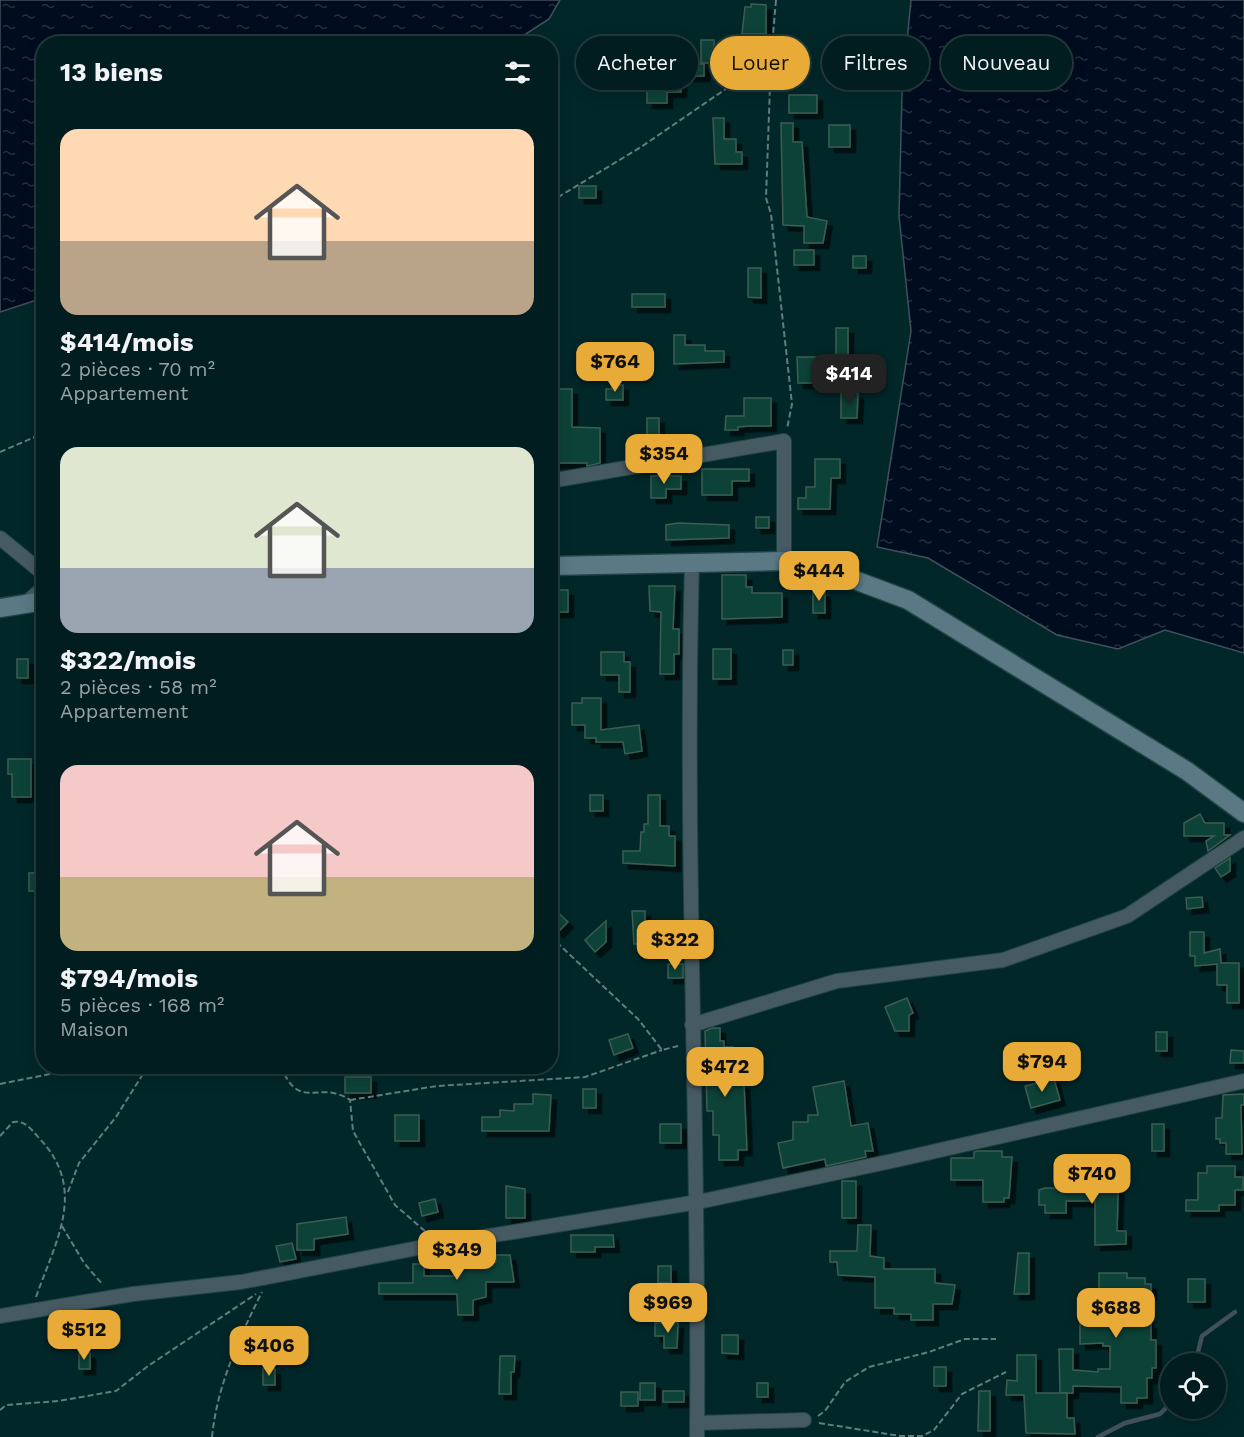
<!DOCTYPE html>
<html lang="fr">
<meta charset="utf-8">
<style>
:root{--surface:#021d1f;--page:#102a2c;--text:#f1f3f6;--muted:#96a2a4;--line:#233b3d;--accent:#e8ab37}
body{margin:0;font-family:"Work Sans",sans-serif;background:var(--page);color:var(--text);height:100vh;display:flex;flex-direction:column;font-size:22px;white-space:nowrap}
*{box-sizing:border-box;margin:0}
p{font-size:20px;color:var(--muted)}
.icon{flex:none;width:33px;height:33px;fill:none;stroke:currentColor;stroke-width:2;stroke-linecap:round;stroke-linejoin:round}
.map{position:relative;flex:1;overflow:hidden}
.details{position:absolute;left:36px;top:36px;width:522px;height:1038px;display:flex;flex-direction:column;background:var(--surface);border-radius:24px;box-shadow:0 3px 15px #0003,0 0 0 2px var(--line)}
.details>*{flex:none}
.banner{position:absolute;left:576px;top:36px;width:570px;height:54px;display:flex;gap:12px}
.controls{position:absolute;left:1160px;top:1353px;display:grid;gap:12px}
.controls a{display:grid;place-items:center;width:66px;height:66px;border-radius:50%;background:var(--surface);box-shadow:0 3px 15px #0003,0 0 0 2px var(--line);font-size:30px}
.price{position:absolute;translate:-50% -51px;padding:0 14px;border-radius:12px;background:var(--accent);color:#111;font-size:20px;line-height:39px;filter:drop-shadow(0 2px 3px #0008)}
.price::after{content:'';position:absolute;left:50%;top:36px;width:18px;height:14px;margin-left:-9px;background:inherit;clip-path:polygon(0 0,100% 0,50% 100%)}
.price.selected{background:#222;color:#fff}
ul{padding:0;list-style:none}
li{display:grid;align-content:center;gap:12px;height:318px;padding:0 24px}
li span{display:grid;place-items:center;height:186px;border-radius:18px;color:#555}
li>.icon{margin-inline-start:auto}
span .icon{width:108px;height:108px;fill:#fffc;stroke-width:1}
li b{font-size:26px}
h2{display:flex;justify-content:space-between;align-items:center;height:72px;padding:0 24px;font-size:26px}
.tag{padding:0 21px;border-radius:27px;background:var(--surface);box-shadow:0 3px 15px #0003,0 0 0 2px var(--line);font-size:21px;line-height:54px}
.tag.selected{background:var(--accent);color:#111}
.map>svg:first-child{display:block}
.water{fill:url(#water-ripples);stroke:#42505d;stroke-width:1.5}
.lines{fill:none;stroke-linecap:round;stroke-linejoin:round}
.stream{stroke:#42505d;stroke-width:4.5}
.building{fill:#0b4237;stroke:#3c5d54;stroke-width:1.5;filter:url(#shadow)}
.street-casing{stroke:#204345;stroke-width:16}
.secondary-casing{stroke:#204345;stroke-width:21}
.path{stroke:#607d7f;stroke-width:2;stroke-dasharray:6 3;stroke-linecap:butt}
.street{stroke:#465a61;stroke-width:14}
.secondary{stroke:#5a7985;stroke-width:18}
</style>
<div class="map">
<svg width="1244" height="1437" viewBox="0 0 1244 1437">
<defs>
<pattern id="water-ripples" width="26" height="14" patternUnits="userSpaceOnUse" patternTransform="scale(1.5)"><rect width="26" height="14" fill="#000d1f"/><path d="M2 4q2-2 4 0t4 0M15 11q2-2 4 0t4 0" fill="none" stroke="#253140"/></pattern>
<filter id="shadow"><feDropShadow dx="5.5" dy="5.5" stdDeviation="0" flood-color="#0009"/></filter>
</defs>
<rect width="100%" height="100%" fill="#022729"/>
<g class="water">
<polygon points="0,0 560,0 549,19 512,43 44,44 43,298 0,312"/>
<polygon points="911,0 1244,0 1244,653 1165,630 1118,649 1057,635 928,558 877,547 911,331 899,216 902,93"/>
</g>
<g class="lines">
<g class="stream">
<polyline points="1195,1364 1202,1336 1235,1312"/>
<polyline points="1098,1437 1125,1423 1160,1414 1170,1404"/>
</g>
</g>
<g class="building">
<polygon points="751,4 766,5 766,34 742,34 745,7 751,7"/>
<rect x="701" y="40" width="13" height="23"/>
<rect x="682" y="64" width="22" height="12"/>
<polygon points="681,66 681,92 667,92 667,103 647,103 647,76 663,76 663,67"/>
<rect x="789" y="95" width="28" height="18"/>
<polygon points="713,118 724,118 724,139 736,139 736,152 742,152 742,164 715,164"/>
<polygon points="781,123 793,123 793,142 802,142 807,217 827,221 823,243 804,243 804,226 783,225"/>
<rect x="829" y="125" width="21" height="22"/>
<rect x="579" y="186" width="17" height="12"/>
<rect x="794" y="250" width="20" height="15"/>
<rect x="853" y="256" width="13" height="12"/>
<polygon points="748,268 761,268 761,298 748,297"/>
<rect x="632" y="294" width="33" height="13"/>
<polygon points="836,328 848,328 848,366 830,369 830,383 798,383 797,357 836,357"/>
<polygon points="674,335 685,335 685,345 705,345 705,351 724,351 724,362 674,364"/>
<polygon points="612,385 623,385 623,400 606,400 606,389 612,389"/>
<polygon points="559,389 572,389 572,427 600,428 600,463 587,466 587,463 550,463 550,434 553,434 553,411 559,411"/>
<polygon points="841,393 858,393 857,418 841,418"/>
<polygon points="744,398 771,398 771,426 749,426 738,427 738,430 725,430 726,416 744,416"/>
<rect x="647" y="418" width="12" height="18"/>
<polygon points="815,459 840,459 840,478 831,478 830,509 798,509 798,498 806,498 806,487 815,487"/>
<polygon points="702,469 749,469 749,481 732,481 732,495 702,495"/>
<polygon points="651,476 681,476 681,489 666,489 666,498 651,498"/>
<rect x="756" y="517" width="13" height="11"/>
<polygon points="678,523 729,525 729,538 666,540 666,525"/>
<polygon points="722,575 746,575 746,587 752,587 752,593 782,593 782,617 722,619"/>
<polygon points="649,586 675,586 673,629 679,629 679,654 674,654 674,674 660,674 661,612 650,611"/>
<rect x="550" y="590" width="18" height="22"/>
<rect x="813" y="592" width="12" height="21"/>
<rect x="713" y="649" width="18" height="30"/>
<rect x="783" y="650" width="10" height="15"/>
<polygon points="601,652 624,652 624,662 630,662 630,692 619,692 619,675 601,675"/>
<rect x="17" y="659" width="11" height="19"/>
<polygon points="582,698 601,698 601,730 639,725 642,751 625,754 623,742 596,742 596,738 585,738 585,725 572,725 572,703 582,703"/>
<polygon points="8,759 31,759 31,797 12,797 12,774 8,774"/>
<rect x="590" y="795" width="13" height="16"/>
<polygon points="648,795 660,795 660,826 669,826 669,836 675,836 675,866 623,863 623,851 640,851 641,832 644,832 644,824 648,824"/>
<polygon points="1200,814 1205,823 1224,823 1224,835 1230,835 1208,851 1206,841 1214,836 1184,836 1184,823"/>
<polygon points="1230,858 1230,871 1221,877 1215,868"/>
<rect x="29" y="873" width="15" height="18"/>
<polygon points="1202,897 1203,907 1187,909 1186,898"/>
<polygon points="550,905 568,922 558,932 550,924"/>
<polygon points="632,911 645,911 645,944 634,944"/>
<polygon points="606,921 606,942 595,952 585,940"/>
<polygon points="1190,932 1204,932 1204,953 1220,949 1221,963 1239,963 1239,1003 1227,1003 1227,985 1217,985 1217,964 1195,966 1195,956 1190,956"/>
<rect x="668" y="964" width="15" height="14"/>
<polygon points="907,998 913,1013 909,1015 909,1031 895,1031 885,1007"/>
<polygon points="712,1028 720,1028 720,1041 724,1041 724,1047 733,1047 733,1084 744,1084 747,1150 738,1150 738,1160 719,1160 719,1135 713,1135 713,1111 707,1111 705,1031"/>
<rect x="1156" y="1032" width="11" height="19"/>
<polygon points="628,1034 633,1048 614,1055 609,1040"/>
<polygon points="1231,1050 1244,1051 1244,1063 1230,1063"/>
<rect x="345" y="1077" width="26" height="16"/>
<polygon points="1054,1079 1060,1100 1031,1108 1025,1086"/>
<polygon points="844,1081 851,1126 868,1123 873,1151 865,1151 866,1157 826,1166 825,1159 783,1168 778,1143 793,1140 793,1122 808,1122 808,1115 818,1115 813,1087"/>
<rect x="583" y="1089" width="13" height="19"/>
<polygon points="533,1094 551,1095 549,1131 482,1131 482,1117 500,1117 500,1110 514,1111 514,1104 533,1104"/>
<polygon points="1244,1094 1244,1105 1241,1105 1242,1154 1226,1154 1226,1143 1220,1143 1220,1139 1216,1139 1216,1118 1222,1118 1223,1095"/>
<rect x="395" y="1115" width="24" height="26"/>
<rect x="660" y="1124" width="21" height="19"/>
<rect x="1152" y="1124" width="12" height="27"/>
<polygon points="978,1151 1002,1151 1002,1157 1012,1157 1009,1198 1004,1198 1004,1202 983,1202 983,1180 951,1180 951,1158 974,1158 974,1152"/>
<polygon points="1102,1165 1119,1165 1117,1231 1126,1231 1126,1244 1095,1245 1095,1201 1066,1201 1066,1213 1045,1213 1045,1205 1039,1205 1039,1190 1045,1188 1102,1188"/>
<polygon points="1207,1166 1235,1166 1235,1177 1243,1177 1243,1190 1235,1190 1235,1205 1219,1205 1219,1211 1186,1211 1186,1200 1198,1200 1198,1173 1207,1173"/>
<rect x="842" y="1181" width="14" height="37"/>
<polygon points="506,1186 525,1189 525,1218 506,1218"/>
<polygon points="435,1199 438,1212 422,1216 419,1203"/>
<polygon points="346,1217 348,1234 314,1239 314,1250 297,1250 297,1224"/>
<polygon points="858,1225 871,1225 870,1256 884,1258 884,1269 935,1269 935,1283 955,1285 952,1304 933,1304 933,1320 911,1320 911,1314 894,1314 894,1308 875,1308 875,1277 838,1275 837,1262 830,1262 830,1251 857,1251"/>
<polygon points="571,1235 613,1235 614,1247 595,1247 595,1252 571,1252"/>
<polygon points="292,1243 296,1259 280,1262 276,1246"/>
<polygon points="1018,1253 1029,1253 1029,1294 1014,1294"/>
<polygon points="496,1255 510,1255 514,1282 486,1282 486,1297 473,1300 473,1315 458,1315 457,1294 379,1294 379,1283 413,1283 413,1264 424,1264 424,1276 455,1276 455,1256 469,1257 469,1262 496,1262"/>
<rect x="658" y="1266" width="13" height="17"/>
<polygon points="1099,1273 1127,1273 1127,1278 1145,1278 1145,1284 1151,1284 1151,1295 1147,1295 1148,1323 1151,1323 1151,1340 1156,1340 1156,1368 1152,1368 1152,1378 1147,1378 1147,1398 1137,1398 1137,1403 1121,1403 1121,1387 1073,1386 1073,1393 1060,1393 1059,1349 1073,1349 1073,1370 1098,1372 1098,1369 1110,1369 1110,1346 1103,1346 1103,1343 1080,1344 1080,1313 1090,1313 1091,1300 1099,1300"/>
<rect x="1188" y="1279" width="17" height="23"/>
<polygon points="655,1323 678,1323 677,1348 664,1348 664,1336 655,1336"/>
<polygon points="722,1335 738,1335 738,1354 722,1353"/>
<rect x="79" y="1353" width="11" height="16"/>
<polygon points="1017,1355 1036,1355 1036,1393 1067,1393 1067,1418 1074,1418 1075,1434 1026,1433 1024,1395 1006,1395 1007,1380 1017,1381"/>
<polygon points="500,1356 515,1356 514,1372 511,1372 511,1394 499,1394"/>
<rect x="934" y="1367" width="12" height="19"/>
<rect x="263" y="1369" width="12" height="16"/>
<rect x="640" y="1383" width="15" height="17"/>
<rect x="757" y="1383" width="11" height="14"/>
<rect x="663" y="1391" width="21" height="11"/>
<polygon points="979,1391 990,1391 990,1431 978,1431"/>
<rect x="621" y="1392" width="17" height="14"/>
</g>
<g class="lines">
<defs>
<g id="street">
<polyline points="550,481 784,441 784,561"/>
<polyline points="0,538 44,574"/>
<path d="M692 563C684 854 700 1146 697 1437"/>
<polyline points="25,604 44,587"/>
<polyline points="692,1025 837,981 1003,960 1127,916 1244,838"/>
<polyline points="0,1316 133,1294 241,1282 439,1244 698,1202 892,1161 1244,1081"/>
<polyline points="697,1423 804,1420"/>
</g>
<g id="secondary">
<polyline points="550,566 784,561 820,567 908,600 1187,771 1244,813"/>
<polyline points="0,608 44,601"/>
</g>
</defs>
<use href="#street" class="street-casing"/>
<use href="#secondary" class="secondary-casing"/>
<g class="path">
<polyline points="776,0 771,58 766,198 771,214 792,404 787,429"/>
<polyline points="550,202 641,147 771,58"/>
<polyline points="0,452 44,433"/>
<polyline points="550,936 638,1019 662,1050 678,1046"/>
<path d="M281 1066C299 1113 319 1079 350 1100L353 1131 395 1205 426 1232"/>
<polyline points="0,1084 91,1066"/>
<polyline points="350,1100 437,1086 585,1077 662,1050"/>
<path d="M0 1136 13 1122C25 1120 31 1129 39 1138 88 1189 56 1240 36 1297"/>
<polyline points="68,1192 79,1163 116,1117 148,1066"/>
<polyline points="62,1226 84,1263 103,1285"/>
<polyline points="0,1410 6,1405 58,1401 116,1391 148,1366 256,1294"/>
<polyline points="818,1416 825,1411 845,1382 869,1367 929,1352 965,1339 996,1339"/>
<polyline points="819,1423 900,1436 922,1436 934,1430 962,1394 1006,1372"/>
<path d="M212 1437C217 1386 239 1338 262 1292"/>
</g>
<use href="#street" class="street"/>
<use href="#secondary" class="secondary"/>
</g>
</svg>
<div class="controls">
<a><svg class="icon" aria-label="locate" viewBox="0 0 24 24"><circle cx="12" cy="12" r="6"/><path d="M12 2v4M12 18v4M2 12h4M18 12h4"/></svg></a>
</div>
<b class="price" style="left:615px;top:393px">$764</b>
<b class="price selected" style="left:849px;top:405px">$414</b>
<b class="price" style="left:664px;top:485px">$354</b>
<b class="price" style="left:819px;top:602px">$444</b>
<b class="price" style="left:675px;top:971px">$322</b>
<b class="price" style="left:1042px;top:1093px">$794</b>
<b class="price" style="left:725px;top:1098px">$472</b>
<b class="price" style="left:1092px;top:1205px">$740</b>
<b class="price" style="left:457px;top:1281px">$349</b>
<b class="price" style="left:668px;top:1334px">$969</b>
<b class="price" style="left:1116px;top:1339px">$688</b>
<b class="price" style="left:84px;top:1361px">$512</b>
<b class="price" style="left:269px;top:1377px">$406</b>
<div class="banner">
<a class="tag">Acheter</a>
<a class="tag selected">Louer</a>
<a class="tag">Filtres</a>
<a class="tag">Nouveau</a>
</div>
<section class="details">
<h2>13 biens<svg class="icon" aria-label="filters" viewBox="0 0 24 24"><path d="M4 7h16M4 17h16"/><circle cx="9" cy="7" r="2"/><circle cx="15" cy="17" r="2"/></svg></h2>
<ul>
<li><span style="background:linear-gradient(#ffd9b3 60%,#b9a48a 0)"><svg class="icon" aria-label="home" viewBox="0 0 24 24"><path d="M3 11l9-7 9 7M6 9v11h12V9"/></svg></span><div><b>$414/mois</b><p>2 pièces · 70 m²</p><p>Appartement</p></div></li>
<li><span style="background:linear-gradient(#dfe7d0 65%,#9aa5b1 0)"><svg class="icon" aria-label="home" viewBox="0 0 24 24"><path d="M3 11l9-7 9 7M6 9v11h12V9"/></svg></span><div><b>$322/mois</b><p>2 pièces · 58 m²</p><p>Appartement</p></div></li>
<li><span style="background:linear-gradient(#f6c9c9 60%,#c2b280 0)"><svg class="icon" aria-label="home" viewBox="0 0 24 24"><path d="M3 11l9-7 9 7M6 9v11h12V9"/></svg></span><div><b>$794/mois</b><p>5 pièces · 168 m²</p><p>Maison</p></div></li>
</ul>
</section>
</div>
